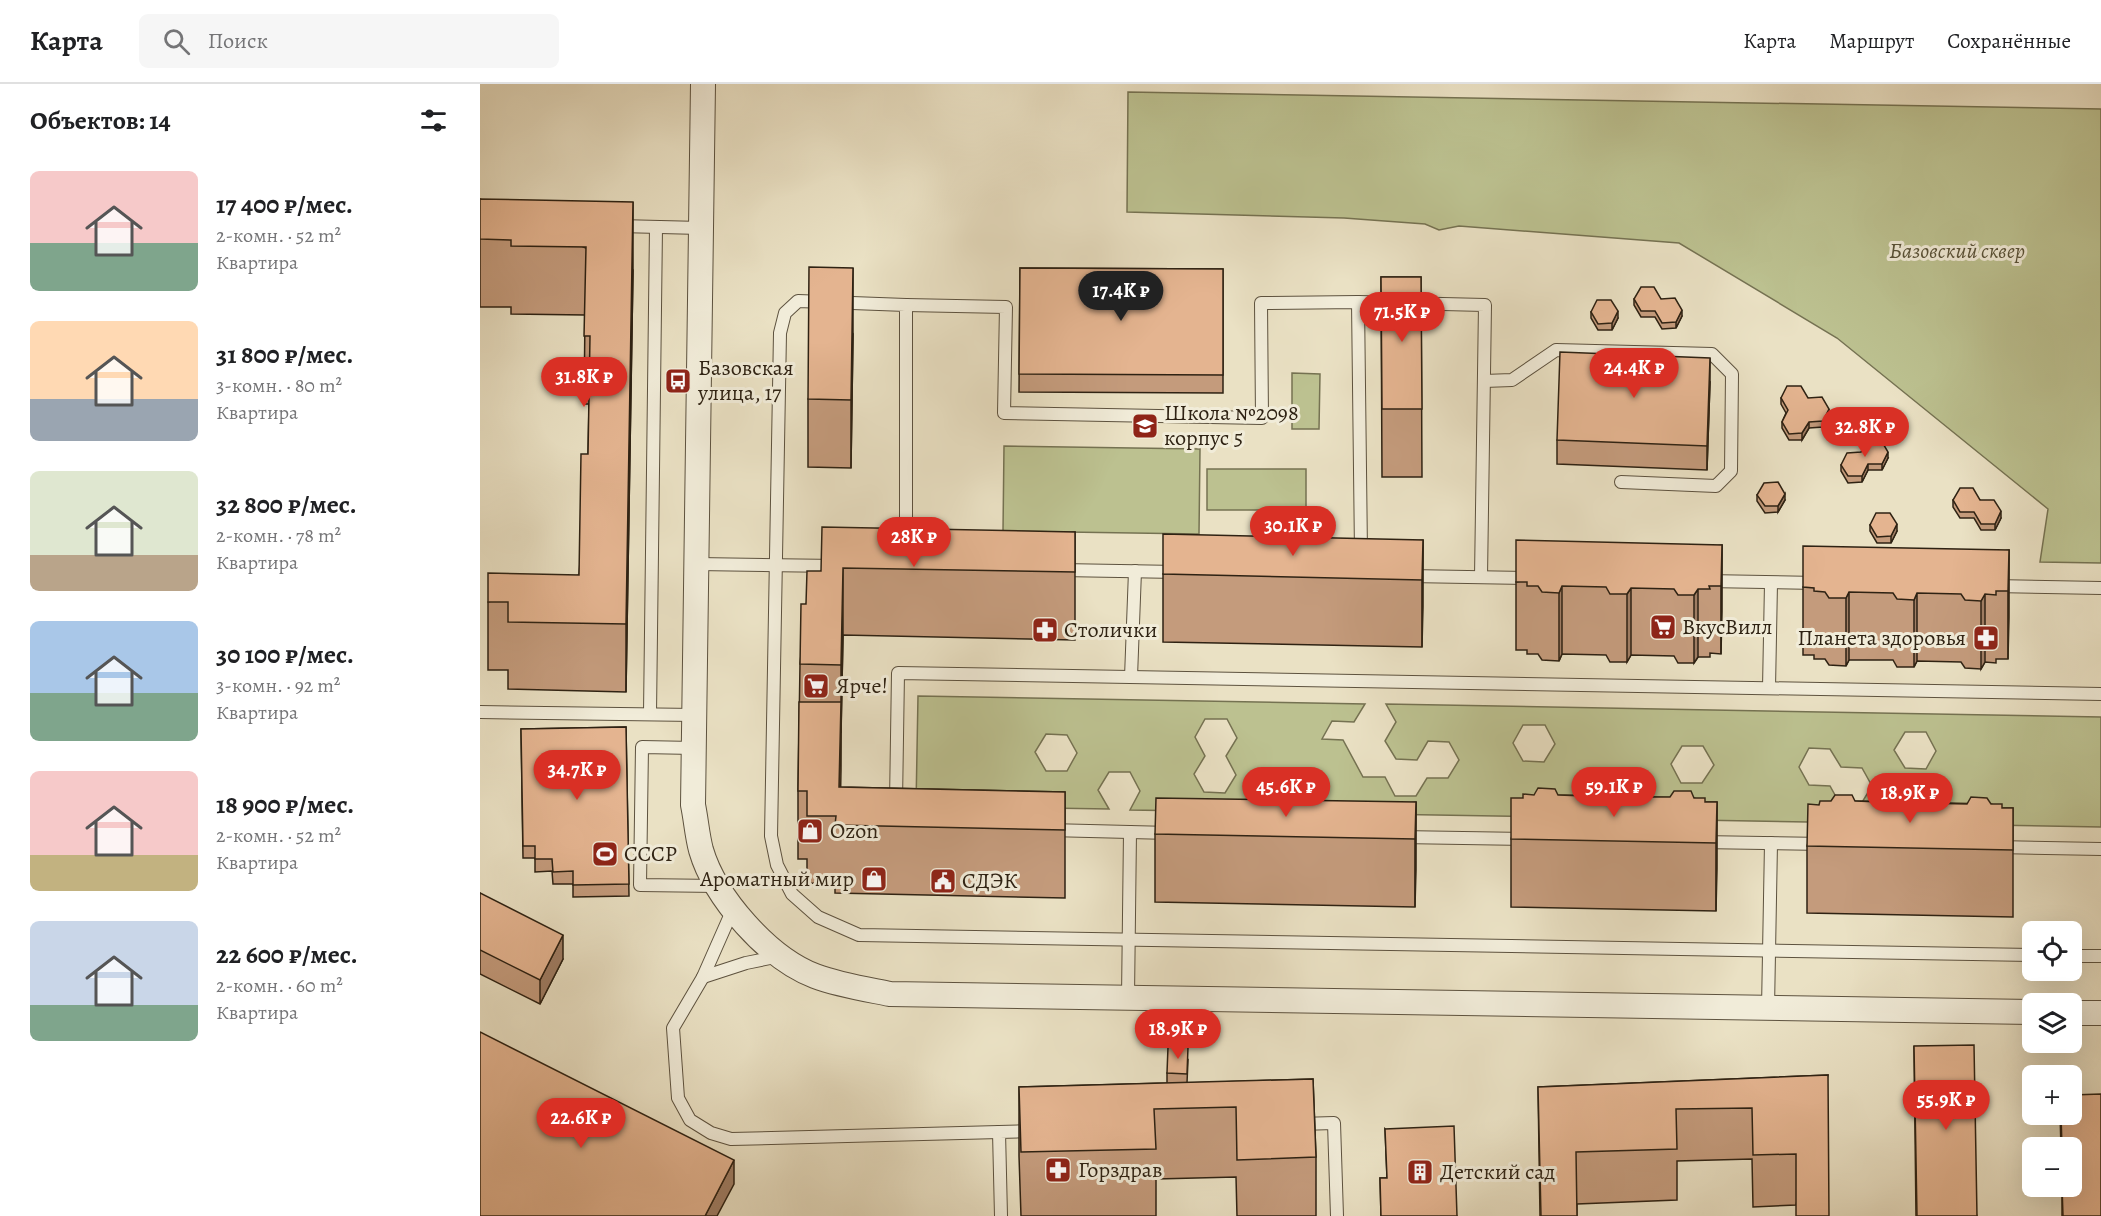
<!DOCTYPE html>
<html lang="ru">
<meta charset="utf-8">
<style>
:root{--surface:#fff;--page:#f6f6f6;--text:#202124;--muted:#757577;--line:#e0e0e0;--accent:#d93025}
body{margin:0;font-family:Alegreya,serif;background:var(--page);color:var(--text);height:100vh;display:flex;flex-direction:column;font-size:22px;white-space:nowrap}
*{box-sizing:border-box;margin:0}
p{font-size:20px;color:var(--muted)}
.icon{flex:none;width:33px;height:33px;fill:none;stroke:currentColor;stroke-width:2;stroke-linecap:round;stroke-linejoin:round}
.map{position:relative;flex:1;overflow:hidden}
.details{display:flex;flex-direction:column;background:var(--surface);width:480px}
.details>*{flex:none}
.buttons{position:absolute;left:1542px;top:837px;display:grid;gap:12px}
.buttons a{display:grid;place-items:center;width:60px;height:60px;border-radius:9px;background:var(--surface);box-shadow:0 6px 24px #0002;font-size:30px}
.price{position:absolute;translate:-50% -51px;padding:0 14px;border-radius:21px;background:var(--accent);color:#fff;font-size:20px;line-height:39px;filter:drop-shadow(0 2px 3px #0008)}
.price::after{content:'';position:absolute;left:50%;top:36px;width:18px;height:14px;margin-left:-9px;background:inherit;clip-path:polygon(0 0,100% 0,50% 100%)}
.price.selected{background:#222;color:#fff}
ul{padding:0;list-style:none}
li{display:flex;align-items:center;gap:18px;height:150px;padding:0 30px}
li span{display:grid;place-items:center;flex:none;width:168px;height:120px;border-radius:9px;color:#555}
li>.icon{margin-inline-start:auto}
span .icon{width:72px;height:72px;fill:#fffc;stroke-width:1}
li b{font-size:26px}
h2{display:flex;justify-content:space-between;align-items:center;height:72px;padding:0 30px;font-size:26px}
header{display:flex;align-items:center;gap:36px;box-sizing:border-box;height:84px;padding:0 30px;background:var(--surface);border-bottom:2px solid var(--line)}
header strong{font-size:28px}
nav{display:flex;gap:33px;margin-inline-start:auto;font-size:21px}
.search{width:420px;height:54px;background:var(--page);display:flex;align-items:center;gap:15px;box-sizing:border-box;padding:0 21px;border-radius:9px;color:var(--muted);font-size:22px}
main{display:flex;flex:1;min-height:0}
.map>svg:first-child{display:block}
.green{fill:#bcc190;stroke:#757252;stroke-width:1.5;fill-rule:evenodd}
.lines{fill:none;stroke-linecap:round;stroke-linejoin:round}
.service-casing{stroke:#5d523f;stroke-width:14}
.minor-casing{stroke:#5d523f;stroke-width:26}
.service{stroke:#f1ecd9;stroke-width:12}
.minor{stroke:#f1ecd9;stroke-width:24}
.wall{fill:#c49b7c;stroke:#2e2213;stroke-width:1.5}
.shaded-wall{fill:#a07e65;stroke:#2e2213;stroke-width:1.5}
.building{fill:#e4b490;stroke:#2e2213;stroke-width:1.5}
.labels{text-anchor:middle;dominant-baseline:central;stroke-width:6;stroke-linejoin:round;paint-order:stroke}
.park-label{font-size:22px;font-style:italic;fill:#595238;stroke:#f1ecd9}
.poi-label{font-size:22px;fill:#2e2213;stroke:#f1ecd9;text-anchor:start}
</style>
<header>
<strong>Карта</strong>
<div class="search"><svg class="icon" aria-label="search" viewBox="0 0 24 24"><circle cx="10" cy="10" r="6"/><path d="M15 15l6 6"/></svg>Поиск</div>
<nav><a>Карта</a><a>Маршрут</a><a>Сохранённые</a></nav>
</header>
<main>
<section class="details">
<h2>Объектов: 14<svg class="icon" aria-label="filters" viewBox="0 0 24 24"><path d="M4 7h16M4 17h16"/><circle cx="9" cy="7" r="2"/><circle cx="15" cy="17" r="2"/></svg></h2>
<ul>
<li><span style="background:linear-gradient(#f6c9c9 60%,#7fa58c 0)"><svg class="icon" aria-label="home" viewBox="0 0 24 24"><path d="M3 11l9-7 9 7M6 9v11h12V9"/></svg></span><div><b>17 400 ₽/мес.</b><p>2-комн. · 52 m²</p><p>Квартира</p></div></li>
<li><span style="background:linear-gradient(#ffd9b3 65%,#9aa5b1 0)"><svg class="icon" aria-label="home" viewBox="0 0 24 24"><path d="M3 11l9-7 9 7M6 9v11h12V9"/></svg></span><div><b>31 800 ₽/мес.</b><p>3-комн. · 80 m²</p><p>Квартира</p></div></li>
<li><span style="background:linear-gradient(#dfe7d0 70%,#b9a48a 0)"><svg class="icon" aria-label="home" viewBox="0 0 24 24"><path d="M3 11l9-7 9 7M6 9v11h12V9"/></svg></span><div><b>32 800 ₽/мес.</b><p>2-комн. · 78 m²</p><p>Квартира</p></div></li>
<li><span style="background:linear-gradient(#a9c7e8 60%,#7fa58c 0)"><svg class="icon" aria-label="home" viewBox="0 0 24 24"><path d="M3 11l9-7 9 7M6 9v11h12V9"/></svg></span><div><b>30 100 ₽/мес.</b><p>3-комн. · 92 m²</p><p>Квартира</p></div></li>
<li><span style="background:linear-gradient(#f6c9c9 70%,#c2b280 0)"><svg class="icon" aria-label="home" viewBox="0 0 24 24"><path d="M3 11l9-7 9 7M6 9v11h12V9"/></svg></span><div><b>18 900 ₽/мес.</b><p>2-комн. · 52 m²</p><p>Квартира</p></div></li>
<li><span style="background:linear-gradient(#c9d6e8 70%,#7fa58c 0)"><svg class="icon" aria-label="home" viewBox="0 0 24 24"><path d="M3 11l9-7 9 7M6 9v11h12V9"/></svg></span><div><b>22 600 ₽/мес.</b><p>2-комн. · 60 m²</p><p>Квартира</p></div></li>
</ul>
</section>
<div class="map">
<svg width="1621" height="1132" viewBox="0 0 1621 1132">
<rect width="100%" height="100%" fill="#eae1c4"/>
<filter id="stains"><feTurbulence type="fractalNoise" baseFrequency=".00333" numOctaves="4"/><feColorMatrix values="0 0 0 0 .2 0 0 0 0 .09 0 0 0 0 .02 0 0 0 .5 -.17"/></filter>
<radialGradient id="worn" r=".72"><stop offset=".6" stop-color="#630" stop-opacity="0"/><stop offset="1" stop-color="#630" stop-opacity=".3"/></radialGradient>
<g class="green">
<polygon points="648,8 1621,25 1621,479 1560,478 1568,425 1357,254 1199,159 979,142 959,146 945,140 864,134 647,128"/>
<polygon points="812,289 840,290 839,345 812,345"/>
<polygon points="524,362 720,365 719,450 523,447"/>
<rect x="727" y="385" width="99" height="41"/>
<path d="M438 612 885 620 874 638 852 637 842 655 863 656 883 693H905L915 712H936L947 694H968L979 676 969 658 948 657 937 676 916 675 905 657 916 638 906 620 1621 633V743L1159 735 1169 717 1159 698 1138 734 650 726 660 707 650 688H629L618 706 629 725 436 722ZM725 635H747L757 654 746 672 756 691 745 709 724 708 714 690 725 672 715 653ZM1043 641H1065L1075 660 1064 678 1043 677 1033 659ZM1425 648H1446L1456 667 1446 685 1425 684 1414 666ZM566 650 587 651 597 669 587 687H566L555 668ZM1202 662H1223L1234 681 1222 699H1201L1191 680ZM1329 664 1350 665 1361 683 1382 684 1392 702 1381 720H1360L1350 702 1329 701 1319 683Z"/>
</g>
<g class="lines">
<defs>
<g id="service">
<polyline points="139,142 221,144"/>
<polyline points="878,218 881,469"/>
<polyline points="426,221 526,223 524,329 782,334 781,219 878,218 1005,221 1001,493"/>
<polyline points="1004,297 1032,296 1076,266 1232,270 1252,290 1251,387 1236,402 1141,398"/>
<polyline points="426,461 426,221 318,217 305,229 300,249 291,752 297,781 312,810 338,833 379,851 1552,871"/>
<polyline points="217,480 357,482"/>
<polyline points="581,486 698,488"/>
<polyline points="929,492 1052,494"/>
<polyline points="1226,497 1337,499"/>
<polyline points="1514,502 1621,504"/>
<polyline points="651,593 655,487"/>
<polyline points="1289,604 1291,499"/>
<polyline points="0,628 215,631"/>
<polyline points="170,630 176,143"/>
<polyline points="214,664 162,663 160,801 237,802"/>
<polyline points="416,718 418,589 1621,610"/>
<polyline points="569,746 690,749"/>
<polyline points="920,753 1047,755"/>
<polyline points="1220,758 1344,760"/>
<polyline points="1517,763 1621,765"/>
<polyline points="253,825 223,893 193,944 198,1014 210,1036 231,1049 251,1055 519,1048"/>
<polyline points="1592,872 1621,872"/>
<polyline points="223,893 266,879 300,872"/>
<polyline points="648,913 650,748"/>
<polyline points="1288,924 1291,759"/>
<polyline points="820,1040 854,1039 857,1132"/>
<polyline points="521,1132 519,1048 554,1047"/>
</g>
<g id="minor">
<path d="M223 0 213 721C216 735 217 751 221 766 235 814 288 874 335 892 359 901 385 905 410 910L1552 928"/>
<polyline points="1592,929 1621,929"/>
</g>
</defs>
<use href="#service" class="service-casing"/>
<use href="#minor" class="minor-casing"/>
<use href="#service" class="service"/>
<use href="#minor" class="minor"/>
</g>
<g class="wall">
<polygon points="0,115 153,186 146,608 28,605 28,586 8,586 8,518 99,491 108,370 109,320 104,320 105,231 31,230 31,223 0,223"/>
<polygon points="540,184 743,185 743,309 539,308"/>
<polygon points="901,193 941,193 942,393 902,393"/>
<polygon points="1154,215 1181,215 1202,232 1196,244 1182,245 1175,233 1161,233 1154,221"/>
<polygon points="1111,228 1138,234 1132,246 1118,246 1111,234"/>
<polygon points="373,251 371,384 328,383 328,315"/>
<polygon points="1230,298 1227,386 1077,380 1077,356"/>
<polygon points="1301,314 1328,314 1349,331 1343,343 1329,344 1322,356 1309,356 1302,344 1302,338 1306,329 1301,320"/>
<polygon points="1408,374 1402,386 1388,386 1382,398 1368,399 1361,387 1361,381"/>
<polygon points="1277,411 1305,416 1298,428 1285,429 1277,417"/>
<polygon points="1473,416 1500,416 1521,434 1515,446 1501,446 1494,434 1480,434 1473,423"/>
<polygon points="1390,441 1417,447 1411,459 1397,459 1390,447"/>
<polygon points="595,448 595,556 363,551 360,703 585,708 585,814 355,809 355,800 327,799 327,775 318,775 318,707 320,580 326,520 341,487"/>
<polygon points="943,456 942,563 683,558 683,490"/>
<polygon points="1242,461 1241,570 1230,569 1230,573 1218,573 1214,579 1198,579 1194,572 1151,571 1147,578 1130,578 1126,571 1082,570 1079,577 1062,576 1058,570 1047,570 1047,566 1036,566 1036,498"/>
<polygon points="1529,466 1528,575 1516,575 1516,579 1505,578 1501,585 1485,584 1481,578 1437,577 1434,583 1417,583 1413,576 1369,576 1366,582 1349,581 1345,575 1334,575 1334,571 1323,571 1323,503"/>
<polygon points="146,643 149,812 93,813 93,800 73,800 72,787 55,788 55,774 43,774 41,645"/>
<polygon points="1078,711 1214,714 1225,718 1237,718 1236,827 1031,823 1031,755 1043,714"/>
<polygon points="1375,717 1511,720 1522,724 1533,724 1533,833 1327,829 1327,762 1339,721"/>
<polygon points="936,718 935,823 675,818 675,750"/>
<polygon points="0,809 83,875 60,920 0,890"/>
<polygon points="1434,962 1497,1132 1436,1132"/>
<polygon points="708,976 707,999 833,995 836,1073 836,1132 757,1132 756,1093 676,1095 676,1132 541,1132 539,1072 539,1003 687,999 687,989"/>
<polygon points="1348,991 1316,1121 1273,1123 1272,1075 1197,1077 1197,1116 1097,1120 1097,1132 1060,1132 1058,1003"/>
<polygon points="1580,1030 1621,1132 1582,1132 1582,1102 1592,1102 1592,1064 1581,1064"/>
<polygon points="905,1045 977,1132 901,1132 900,1094 907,1094"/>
</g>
<g class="shaded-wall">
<polygon points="153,118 153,186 146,608 146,540"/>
<polygon points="373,184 373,251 371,384 371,316"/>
<polygon points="1202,226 1202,232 1196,244 1196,238"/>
<polygon points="1138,227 1138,234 1132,246 1132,239"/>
<polygon points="1230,274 1230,298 1227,386 1227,362"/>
<polygon points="1349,325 1349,331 1343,343 1343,337"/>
<polygon points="1329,338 1329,344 1322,356 1322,349"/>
<polygon points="1408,368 1408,374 1402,386 1402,380"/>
<polygon points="1388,380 1388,386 1382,398 1382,392"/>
<polygon points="1305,410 1305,416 1298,428 1298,422"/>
<polygon points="1521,427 1521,434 1515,446 1515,440"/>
<polygon points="1417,440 1417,447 1411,459 1411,452"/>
<polygon points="943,456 943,523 942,563 942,496"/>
<polygon points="1242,461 1242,528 1241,570 1241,502"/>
<polygon points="1529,466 1529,534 1528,575 1528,507"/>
<polygon points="363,484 363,551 361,649 361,581"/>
<polygon points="1082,502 1082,570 1079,577 1079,509"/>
<polygon points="1151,504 1151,571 1147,578 1147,510"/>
<polygon points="1218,505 1218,573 1214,579 1214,511"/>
<polygon points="1369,508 1369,576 1366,582 1366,514"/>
<polygon points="1437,509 1437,577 1434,583 1434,516"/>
<polygon points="1505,510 1505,578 1501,585 1501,517"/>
<polygon points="361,618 361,686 360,742 359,703"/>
<polygon points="936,718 936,786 935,823 935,755"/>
<polygon points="1237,718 1237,785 1236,827 1236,759"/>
<polygon points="83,851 83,875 60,920 60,896"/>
<polygon points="254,1076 254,1100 237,1132 225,1132"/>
</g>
<g class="building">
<polygon points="0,115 153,118 146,540 28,538 28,518 8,518 8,489 99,491 101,370 108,370 110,252 104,252 106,163 31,162 31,156 0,155"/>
<polygon points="329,183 373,184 371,316 328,315"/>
<polygon points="540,184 743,185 743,291 539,290"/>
<polygon points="901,193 941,193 942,325 902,325"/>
<polygon points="1161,203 1174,203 1181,215 1195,214 1202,226 1196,238 1182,239 1175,227 1161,227 1154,215"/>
<polygon points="1117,216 1131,216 1138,227 1132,239 1118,240 1111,228"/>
<polygon points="1080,268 1230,274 1227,362 1077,356"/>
<polygon points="1307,302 1321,302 1328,314 1342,313 1349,325 1343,337 1329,338 1322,349 1309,350 1302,338 1308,326 1301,314"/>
<polygon points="1387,356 1401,356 1408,368 1402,380 1388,380 1382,392 1368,392 1361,381 1367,369 1381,368"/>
<polygon points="1298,398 1305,410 1298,422 1285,422 1277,411 1284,399"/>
<polygon points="1480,404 1493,404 1500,416 1514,416 1521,427 1515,440 1501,440 1494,428 1480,428 1473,416"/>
<polygon points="1396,429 1410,429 1417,440 1411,452 1397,453 1390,441"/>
<polygon points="342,443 595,448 595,488 363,484 361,581 320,580 321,520 326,520 327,487 341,487"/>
<polygon points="683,450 943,456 942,496 683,490"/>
<polygon points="1036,456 1242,461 1241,502 1229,502 1230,505 1218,505 1214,511 1198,511 1194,505 1151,504 1147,510 1130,510 1126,503 1082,502 1079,509 1062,508 1058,502 1047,502 1047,498 1036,498"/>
<polygon points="1323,462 1529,466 1528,507 1516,507 1516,511 1505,510 1501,517 1485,516 1481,510 1437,509 1434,516 1417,515 1413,509 1369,508 1366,514 1349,514 1345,508 1334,507 1334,504 1323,503"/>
<polygon points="319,618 361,618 359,703 585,708 585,746 355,741 356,732 327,732 327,707 318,707"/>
<polygon points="146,643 149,800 93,801 93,787 73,788 72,775 55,775 55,762 43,762 41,645"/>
<polygon points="1058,704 1075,705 1078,711 1106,712 1122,712 1126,706 1142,706 1146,713 1190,713 1194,707 1211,707 1214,714 1225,714 1225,718 1237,718 1236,759 1031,755 1031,714 1043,714 1043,710 1054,711"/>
<polygon points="1355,711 1372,711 1375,717 1402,718 1418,718 1422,712 1439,712 1442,719 1487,720 1491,713 1507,714 1511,720 1522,720 1522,724 1533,724 1533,766 1327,762 1328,720 1339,721 1340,717 1351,717"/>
<polygon points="676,714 936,718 935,755 675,750"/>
<polygon points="0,809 83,851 60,896 0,866"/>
<polygon points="0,948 254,1076 225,1132 0,1132"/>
<polygon points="1494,961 1497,1132 1437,1132 1434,962"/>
<polygon points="688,963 708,963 707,990 687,989"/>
<polygon points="1348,991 1349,1132 1316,1132 1316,1070 1273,1071 1272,1024 1196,1025 1197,1065 1096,1068 1097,1132 1061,1132 1058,1003"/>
<polygon points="833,995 836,1073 757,1076 756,1023 674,1025 676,1065 541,1068 539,1003"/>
<polygon points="1621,1010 1621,1132 1583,1132 1582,1102 1592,1102 1592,1064 1582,1064 1581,1030 1592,1030 1592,1011"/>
<polygon points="974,1042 977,1132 901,1132 900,1094 907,1094 905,1045"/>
</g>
<defs>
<symbol id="bus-square" viewBox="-11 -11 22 22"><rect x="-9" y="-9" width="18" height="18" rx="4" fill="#8f2418" stroke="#f1ecd9"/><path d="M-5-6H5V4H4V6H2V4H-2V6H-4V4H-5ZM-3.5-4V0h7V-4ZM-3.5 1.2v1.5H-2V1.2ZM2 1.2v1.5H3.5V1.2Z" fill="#fff"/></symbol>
<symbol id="school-square" viewBox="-11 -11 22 22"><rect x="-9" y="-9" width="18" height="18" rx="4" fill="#8f2418" stroke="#f1ecd9"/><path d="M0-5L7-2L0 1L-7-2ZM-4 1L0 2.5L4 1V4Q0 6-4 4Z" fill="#fff"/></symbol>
<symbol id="supermarket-square" viewBox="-11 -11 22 22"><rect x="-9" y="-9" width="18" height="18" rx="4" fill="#8f2418" stroke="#f1ecd9"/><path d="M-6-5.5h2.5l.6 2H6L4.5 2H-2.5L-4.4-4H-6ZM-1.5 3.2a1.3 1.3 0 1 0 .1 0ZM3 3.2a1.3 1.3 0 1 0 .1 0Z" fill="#fff"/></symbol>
<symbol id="pharmacy-square" viewBox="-11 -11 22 22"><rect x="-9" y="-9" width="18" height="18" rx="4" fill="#8f2418" stroke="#f1ecd9"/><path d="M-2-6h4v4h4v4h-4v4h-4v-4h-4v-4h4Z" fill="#fff"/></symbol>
<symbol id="shop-square" viewBox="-11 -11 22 22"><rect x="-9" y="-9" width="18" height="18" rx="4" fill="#8f2418" stroke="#f1ecd9"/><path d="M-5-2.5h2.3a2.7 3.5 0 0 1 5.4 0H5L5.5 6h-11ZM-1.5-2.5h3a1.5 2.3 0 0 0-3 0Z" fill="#fff"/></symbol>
<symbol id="stadium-square" viewBox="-11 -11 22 22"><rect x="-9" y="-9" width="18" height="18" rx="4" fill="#8f2418" stroke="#f1ecd9"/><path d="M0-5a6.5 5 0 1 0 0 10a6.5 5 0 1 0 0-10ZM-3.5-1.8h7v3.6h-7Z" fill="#fff"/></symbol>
<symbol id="civic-square" viewBox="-11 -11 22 22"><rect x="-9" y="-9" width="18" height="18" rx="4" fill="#8f2418" stroke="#f1ecd9"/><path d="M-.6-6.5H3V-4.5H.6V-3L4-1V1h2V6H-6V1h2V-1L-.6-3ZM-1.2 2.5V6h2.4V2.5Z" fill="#fff"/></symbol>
<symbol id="building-square" viewBox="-11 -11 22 22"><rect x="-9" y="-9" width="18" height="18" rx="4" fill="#8f2418" stroke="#f1ecd9"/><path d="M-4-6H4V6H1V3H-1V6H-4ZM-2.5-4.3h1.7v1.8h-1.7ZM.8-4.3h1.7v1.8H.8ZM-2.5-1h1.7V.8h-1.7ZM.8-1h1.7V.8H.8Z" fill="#fff"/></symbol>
</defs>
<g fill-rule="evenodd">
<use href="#bus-square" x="183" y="282" width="30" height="30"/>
<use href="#school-square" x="650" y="327" width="30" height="30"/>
<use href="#supermarket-square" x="1168" y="528" width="30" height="30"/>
<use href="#pharmacy-square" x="550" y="531" width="30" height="30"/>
<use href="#pharmacy-square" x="1491" y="539" width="30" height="30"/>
<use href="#supermarket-square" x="321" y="587" width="30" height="30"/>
<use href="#shop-square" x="315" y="732" width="30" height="30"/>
<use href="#stadium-square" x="110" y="755" width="30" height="30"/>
<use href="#shop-square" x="379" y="780" width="30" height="30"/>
<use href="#civic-square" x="448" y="782" width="30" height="30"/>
<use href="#pharmacy-square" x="563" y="1071" width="30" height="30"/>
<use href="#building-square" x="925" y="1073" width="30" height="30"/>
</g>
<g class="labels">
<g class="park-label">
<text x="1477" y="167">Базовский сквер</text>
</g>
<g class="poi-label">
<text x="218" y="284">Базовская<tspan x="218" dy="25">улица, 17</tspan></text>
<text x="684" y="329">Школа №2098<tspan x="684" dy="25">корпус 5</tspan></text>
<text x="1202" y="543">ВкусВилл</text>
<text x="584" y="546">Столички</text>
<text x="1486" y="554" text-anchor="end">Планета здоровья</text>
<text x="356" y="602">Ярче!</text>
<text x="350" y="747">Ozon</text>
<text x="144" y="770">СССР</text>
<text x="374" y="795" text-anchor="end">Ароматный мир</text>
<text x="482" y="797">СДЭК</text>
<text x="598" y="1086">Горздрав</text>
<text x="960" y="1088">Детский сад</text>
</g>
</g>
<rect width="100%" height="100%" filter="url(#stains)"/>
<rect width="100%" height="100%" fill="url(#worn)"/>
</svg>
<div class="buttons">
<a><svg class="icon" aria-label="locate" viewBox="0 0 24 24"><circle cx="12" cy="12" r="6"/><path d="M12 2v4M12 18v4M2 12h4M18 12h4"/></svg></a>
<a><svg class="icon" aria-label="layers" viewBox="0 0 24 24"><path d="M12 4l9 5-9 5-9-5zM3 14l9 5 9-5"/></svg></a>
<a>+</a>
<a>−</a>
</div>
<b class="price selected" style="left:641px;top:238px">17.4K ₽</b>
<b class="price" style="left:922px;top:259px">71.5K ₽</b>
<b class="price" style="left:1154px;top:315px">24.4K ₽</b>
<b class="price" style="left:104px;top:324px">31.8K ₽</b>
<b class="price" style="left:1385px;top:374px">32.8K ₽</b>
<b class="price" style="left:813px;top:473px">30.1K ₽</b>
<b class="price" style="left:434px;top:484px">28K ₽</b>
<b class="price" style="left:97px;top:717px">34.7K ₽</b>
<b class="price" style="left:806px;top:734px">45.6K ₽</b>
<b class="price" style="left:1134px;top:734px">59.1K ₽</b>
<b class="price" style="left:1430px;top:740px">18.9K ₽</b>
<b class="price" style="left:698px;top:976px">18.9K ₽</b>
<b class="price" style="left:1466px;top:1047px">55.9K ₽</b>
<b class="price" style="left:101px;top:1065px">22.6K ₽</b>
</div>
</main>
